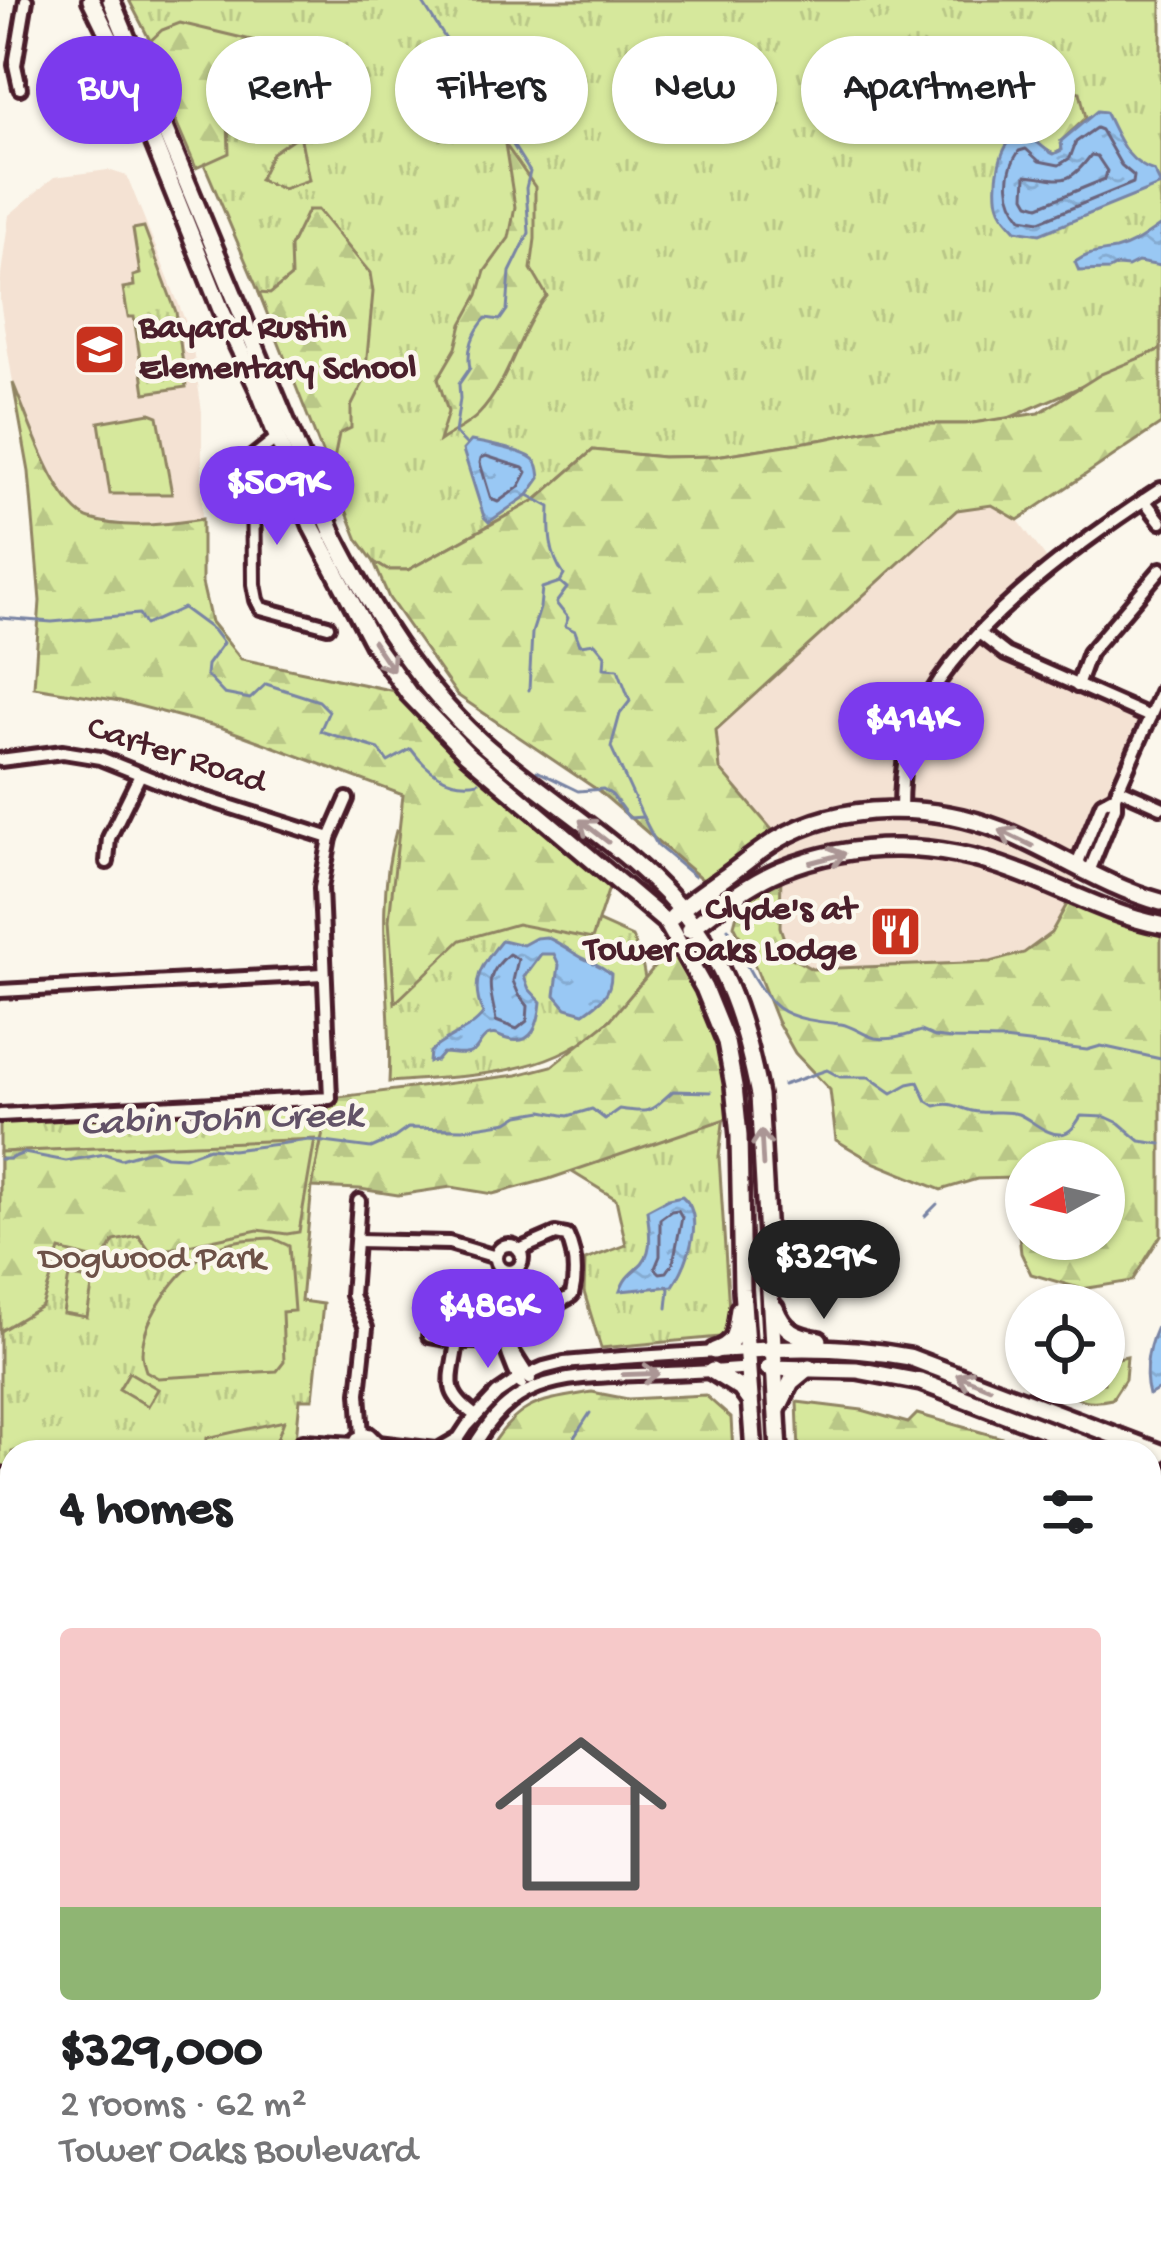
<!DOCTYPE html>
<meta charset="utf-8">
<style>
:root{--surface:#fff;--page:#f6f6f6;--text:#202124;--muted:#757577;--line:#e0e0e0;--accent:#7c3aed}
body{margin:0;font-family:"Gochi Hand",sans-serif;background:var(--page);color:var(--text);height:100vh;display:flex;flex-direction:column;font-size:45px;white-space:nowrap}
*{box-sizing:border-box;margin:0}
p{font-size:39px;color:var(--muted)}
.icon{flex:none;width:66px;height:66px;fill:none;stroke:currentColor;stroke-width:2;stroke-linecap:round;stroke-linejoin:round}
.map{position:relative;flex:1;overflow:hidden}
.panel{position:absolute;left:0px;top:1440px;width:1161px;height:807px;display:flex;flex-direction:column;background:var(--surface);border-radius:36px 36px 0 0;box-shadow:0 3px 9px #0004}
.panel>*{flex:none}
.hud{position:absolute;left:36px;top:36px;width:1089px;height:108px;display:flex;gap:24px}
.needle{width:78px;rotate:262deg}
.buttons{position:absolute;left:1005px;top:1140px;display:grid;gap:24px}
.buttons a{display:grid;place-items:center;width:120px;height:120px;border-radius:50%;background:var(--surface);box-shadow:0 3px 9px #0004;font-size:60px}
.price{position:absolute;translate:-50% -102px;padding:0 27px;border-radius:42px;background:var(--accent);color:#fff;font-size:39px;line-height:78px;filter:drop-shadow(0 3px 6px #0008)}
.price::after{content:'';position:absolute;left:50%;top:72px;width:36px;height:27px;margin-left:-18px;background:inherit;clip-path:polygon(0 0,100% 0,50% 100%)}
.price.on{background:#222;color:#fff}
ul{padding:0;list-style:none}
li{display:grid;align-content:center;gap:24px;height:636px;padding:0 60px}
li+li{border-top:3px solid var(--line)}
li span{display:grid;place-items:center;height:372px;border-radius:12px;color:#555}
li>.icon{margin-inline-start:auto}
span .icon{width:216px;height:216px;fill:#fffc;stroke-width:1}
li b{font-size:51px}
h2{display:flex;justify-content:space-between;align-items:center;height:144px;padding:0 60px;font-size:51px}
.pill{padding:0 42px;border-radius:54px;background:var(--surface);box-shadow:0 3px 9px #0004;font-size:42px;line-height:108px}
.pill.on{background:var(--accent);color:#fff}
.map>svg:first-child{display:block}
.built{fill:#f4e2d3}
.grass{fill:url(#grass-tufts);stroke:#908464;stroke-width:3}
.forest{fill:url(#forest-firs);stroke:#908464;stroke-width:3;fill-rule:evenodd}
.garden{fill:#d6e89c;stroke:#908464;stroke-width:3}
.water{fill:url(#water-ripples);stroke:#7984a4;stroke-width:3}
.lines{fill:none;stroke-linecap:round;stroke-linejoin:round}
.shore{stroke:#6a637b;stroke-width:3}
.stream{stroke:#7984a4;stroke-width:3}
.street-casing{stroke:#4a1f2b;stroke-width:20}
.secondary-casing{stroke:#4a1f2b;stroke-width:24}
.highway-casing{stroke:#4a1f2b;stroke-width:27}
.street{stroke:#fbf7ec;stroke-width:10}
.secondary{stroke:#fbf7ec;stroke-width:15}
.highway{stroke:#ffdf80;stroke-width:18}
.oneway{stroke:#ab9695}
.labels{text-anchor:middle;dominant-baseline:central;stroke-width:9;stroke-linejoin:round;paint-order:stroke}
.poi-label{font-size:36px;font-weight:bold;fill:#4a1f2b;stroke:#fbf7ec;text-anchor:start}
.street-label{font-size:36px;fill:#4a1f2b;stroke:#fbf7ec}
.park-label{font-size:36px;fill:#6d5147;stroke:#fbf7ec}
.water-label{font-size:39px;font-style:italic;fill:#625267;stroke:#fbf7ec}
</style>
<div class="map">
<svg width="1161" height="2246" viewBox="0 0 1161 2246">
<defs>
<pattern id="grass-tufts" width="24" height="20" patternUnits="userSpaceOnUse" patternTransform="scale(3)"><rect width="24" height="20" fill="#d6e89c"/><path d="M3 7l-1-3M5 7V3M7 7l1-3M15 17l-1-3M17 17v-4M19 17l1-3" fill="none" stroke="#b9c787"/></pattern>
<pattern id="forest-firs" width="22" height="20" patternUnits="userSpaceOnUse" patternTransform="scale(3)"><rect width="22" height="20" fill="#d6e89c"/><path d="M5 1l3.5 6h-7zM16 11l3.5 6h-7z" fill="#b9c787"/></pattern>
<pattern id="water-ripples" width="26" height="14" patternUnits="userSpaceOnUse" patternTransform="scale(3)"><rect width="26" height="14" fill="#99c8f4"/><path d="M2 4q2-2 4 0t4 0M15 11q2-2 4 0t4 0" fill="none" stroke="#85abd1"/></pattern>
</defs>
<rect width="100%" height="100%" fill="#fbf7ec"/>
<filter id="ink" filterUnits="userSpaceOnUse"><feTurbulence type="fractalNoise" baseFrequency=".00833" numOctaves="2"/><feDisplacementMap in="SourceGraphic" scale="24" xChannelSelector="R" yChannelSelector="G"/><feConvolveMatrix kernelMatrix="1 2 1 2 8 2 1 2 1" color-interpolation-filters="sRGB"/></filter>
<g filter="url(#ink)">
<g class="built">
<polygon points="108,170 127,176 191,335 202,412 202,519 149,526 86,518 60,493 13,383 0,301 0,282 9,215 54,177"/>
<polygon points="992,505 1018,520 1052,566 980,632 990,644 1150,717 1115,796 1102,803 1072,895 1051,933 1024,953 991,962 812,969 790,958 780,927 779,838 720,769 716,730 957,510"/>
<polygon points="1161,1724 1161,2138 1149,2141 1149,1729"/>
</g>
<g class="grass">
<polygon points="129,0 1161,0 1161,352 1009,418 966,424 897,424 825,439 716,456 663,457 593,450 537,499 408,570 387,570 374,562 358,540 263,302 158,56"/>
<polygon points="144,227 176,312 186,387 145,393 134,317 128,317 123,288 134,286 133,276 140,274 133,229"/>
<path d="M396 831 632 937 641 957 645 978C634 992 622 1008 609 1021 548 1078 467 1075 389 1082 394 998 372 914 396 831Z"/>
<polygon points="330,1098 312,1187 301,1301 323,1304 313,1399 300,1399 296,1439 286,1445 285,1452 12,1452 12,1585 0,1582 0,1115"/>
<polygon points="724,1115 719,1157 730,1325 720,1337 601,1348 584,1292 585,1260 626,1245 616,1199 567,1169"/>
</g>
<g class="forest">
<polygon points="180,23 255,41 252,85 228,119 229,153 196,168 144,47 162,30"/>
<path d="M1061 88 1080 92 1086 118 1061 141 1062 150 1054 154C1040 149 1036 139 1021 136L1030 113Z"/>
<polygon points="300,134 309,180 283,189 259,180 272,153"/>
<path d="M505 144 535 187V239L531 269 547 296C518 331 511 380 479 414 469 425 452 432 439 441L448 412 438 379 456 348 462 324 478 295 485 271 509 238 515 207Z"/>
<polygon points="308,210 318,210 370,273 373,292 365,379 351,407 351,428 339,434 331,475 259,293 270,294 291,277 290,247"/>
<polygon points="1161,349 1161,424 1018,520 992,505 957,510 716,730 720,769 779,838 711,887 599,791 457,695 389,598 374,562 387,570 408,570 537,499 593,450 663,457 716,456 825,439 897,424 966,424 1039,413 1101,374"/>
<path d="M13 383C27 415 57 509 90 519 126 530 166 524 202 519V583L211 622 241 659 409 694 613 876 592 939 517 924 461 940 395 1003 389 920 403 795 223 728 120 701 34 687 40 601 29 472Z"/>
<path d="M781 870 780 927 790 957 812 969 991 962 1024 953 1051 933 1072 895 1161 925V1235L1132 1281 1082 1289 1031 1274 1021 1253 1013 1178 977 1179 941 1190 875 1163 836 1140 830 1090 795 1053 777 1021 756 968 734 925 743 891ZM1026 1161H1104V1239H1026Z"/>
<polygon points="677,940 704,988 737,1115 549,1179 493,1194 451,1187 398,1195 360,1189 312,1187 330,1098 517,1075 552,1066 610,1020"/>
<polygon points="315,1139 299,1232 287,1234 258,1230 151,1253 139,1236 114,1241 103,1261 60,1250 42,1306 0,1331 0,1152"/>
<path d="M1127 1356 1125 1379 1112 1399C1094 1403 1073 1403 1062 1385L1104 1383V1361Z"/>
<path d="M592 1392 628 1399 705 1395 731 1418 733 1452H488C517 1402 539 1401 592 1392Z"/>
<polygon points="797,1402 862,1410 908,1423 917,1414 1002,1438 1025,1452 799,1452"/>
<polygon points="284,1421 274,1447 275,1452 205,1452 207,1438"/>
<polygon points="12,1939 12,2235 236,2235 226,2246 0,2246 0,2124 11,2121 0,2102 0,1941"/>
</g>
<g class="garden">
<polygon points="150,413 158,416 172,494 110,494 99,422"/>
<path d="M272 1238 289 1246 294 1311 282 1312 284 1362 277 1371 158 1378 146 1371C144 1365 142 1359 142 1353 143 1316 183 1262 216 1248 235 1239 251 1239 272 1238Z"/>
<polygon points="69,1276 93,1281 87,1317 63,1313"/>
<polygon points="129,1372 158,1389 148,1406 119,1389"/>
</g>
<g class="water">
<path d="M1097 111 1105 112C1118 136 1125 162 1154 171L1161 185 1040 234 1016 230C1010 223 1001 215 999 206 993 189 998 138 1021 136 1034 134 1042 150 1054 154L1062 150 1061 141Z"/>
<path d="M1161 225V266L1138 262 1128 267 1117 266 1109 270 1079 271 1075 262C1089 252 1099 253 1115 250 1133 246 1146 235 1161 225Z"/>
<path d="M471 441C484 443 524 451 533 459 539 463 539 471 540 478L528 495 489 522 484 517 463 450Z"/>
<path d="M546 937C558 942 564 947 574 953 589 963 596 961 611 974 611 995 600 1002 584 1013L566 1008 555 995 559 965 554 954H541L524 977 529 989 541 1002C539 1023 533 1047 507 1039 498 1037 496 1032 487 1036 481 1039 479 1047 474 1051 465 1057 453 1053 443 1053L436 1061 429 1062 430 1052C445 1037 471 1031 483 1014 469 981 481 966 502 940L523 945 536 938Z"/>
<path d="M682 1196C706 1216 688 1263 673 1286L620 1291C625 1278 628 1276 638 1267 655 1253 649 1230 647 1210L668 1199Z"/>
<path d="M1161 1319V1388L1149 1395C1142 1370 1149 1341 1161 1319Z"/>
</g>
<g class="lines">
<g class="shore">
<path d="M1096 128 1101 130 1121 165 1134 176 1133 183 1040 221 1022 218C1005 198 1004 173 1019 151L1026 149 1039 161 1059 165 1070 158 1076 142Z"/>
<path d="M1091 155 1097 156 1107 171 1105 179 1039 206 1029 203 1025 196 1026 175C1061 178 1066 189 1091 155Z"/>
<polygon points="486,456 523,468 527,472 519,487 498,502 491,499 480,463 481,458"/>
<path d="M509 954 518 959 513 981 519 995 528 1006 527 1021 517 1029 496 1021C492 991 480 978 509 954Z"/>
<polygon points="678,1210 682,1217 673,1263 667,1272 660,1273 655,1268 660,1256 660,1219 671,1211"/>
</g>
<g class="stream">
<path d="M421 0 530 172 526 188 529 233 510 272 507 310 500 320 486 318C474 331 466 350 470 368L459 384 460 399 455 433 467 445"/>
<path d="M528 495 550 507C549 532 549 554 564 575L560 582 567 588 556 603 568 618 565 626 575 631 580 645 595 643 605 655 604 668 618 669 630 701 620 714 611 747 643 817"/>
<path d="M0 618 52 622 139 614 145 625 183 608 213 630 223 643 207 665 206 675 224 694 250 699 266 684 319 701 329 711 320 731 379 749 388 762 411 749C428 772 449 788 478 782"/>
<polyline points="529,690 532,633 540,608 542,588 560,582"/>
<polyline points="537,771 578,791 603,789 612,795 629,818 643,817 657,845 694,876"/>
<path d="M728 928C739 950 758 993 778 1008 795 1020 821 1022 841 1024 853 1026 863 1035 875 1038 891 1041 907 1035 921 1031L935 1037 951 1039 1003 1040 1087 1050 1101 1046 1161 1059"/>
<path d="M783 1085 827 1070 840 1077H869L892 1093 908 1084 918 1082 927 1101 935 1106C957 1100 961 1112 980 1112 993 1113 1005 1110 1018 1114 1031 1119 1045 1135 1061 1134 1071 1133 1076 1124 1081 1116L1106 1117 1119 1123 1140 1141 1161 1144"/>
<path d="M0 1159H9L24 1153 66 1161 105 1154 121 1159 151 1150 166 1156 184 1157 209 1148 232 1150 309 1140 371 1148 394 1138 408 1128 463 1129 508 1122 519 1115 543 1111 568 1116 592 1109 605 1119 619 1109C652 1114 649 1112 673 1091L711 1092"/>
<polyline points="925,1216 937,1204"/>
<polyline points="667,1286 669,1289 667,1308"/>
<polyline points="527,1452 529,1452"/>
<polyline points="569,1452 573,1448 575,1436 590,1413"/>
</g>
<defs>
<g id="street">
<polyline points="20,88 15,65 26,0"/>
<polyline points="278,437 253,457 254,584 257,600 261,608 328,626"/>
<polyline points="1144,500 1161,522"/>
<polyline points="979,633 1006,654 1150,717"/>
<polyline points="1077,686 1089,653 1161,569"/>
<polyline points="0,760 63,752 100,758 185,792 330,838"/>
<polyline points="1118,788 1161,807"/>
<polyline points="1115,796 1102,803 1079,860 1081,871 1091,867 1115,807 1115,796 1161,692"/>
<path d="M901 810C901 783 903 754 913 729 951 633 1078 543 1161 489"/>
<polyline points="107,862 109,838 140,775"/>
<polyline points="0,991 323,974"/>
<polyline points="0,1115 330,1098 321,888 330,838 347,799"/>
<polyline points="359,1201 352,1295 366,1328 359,1393 362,1435"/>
<polyline points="357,1241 449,1243 496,1257"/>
<circle cx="509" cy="1258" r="13"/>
<path d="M503 1271C492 1308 504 1351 521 1384"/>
<path d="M501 1320C524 1310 553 1309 572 1295 577 1274 576 1255 567 1236L556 1234 519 1250"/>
<polyline points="429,1336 457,1341 506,1341"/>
<path d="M457 1341C452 1381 441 1391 476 1416"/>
<polyline points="506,1341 530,1379"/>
<polyline points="303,1441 354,1444"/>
<polyline points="378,1443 436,1450"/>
<polyline points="355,1452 354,1444 357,1439 369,1434 378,1443 377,1452"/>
<polyline points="435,1452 459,1438 467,1426 497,1394 519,1379 544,1368 564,1363 622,1358 748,1350"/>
<path d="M471 1452C511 1377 560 1377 637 1374 674 1373 712 1372 749 1368"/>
<polyline points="0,1475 1,1474"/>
<polyline points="0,1770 12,1770"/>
</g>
<g id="secondary">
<polyline points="91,0 121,61 222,312 258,388 313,529 373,643 409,694 466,753 667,923 704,988 726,1042 734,1086 739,1136 742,1289 754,1452"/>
<path d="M111 0 333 534C372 611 416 682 480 741 550 804 637 850 694 926 731 976 747 1035 759 1095L779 1452"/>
<path d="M673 917C688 902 707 890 724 878 742 865 759 851 777 840 842 801 933 803 1001 830 1056 852 1103 886 1161 902"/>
<path d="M689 930C717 908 748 884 781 870 858 839 939 842 1015 871 1064 889 1109 915 1161 925"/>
<path d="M775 1308C784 1331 795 1336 819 1340"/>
<path d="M748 1350C802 1346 855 1347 909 1357L1161 1453"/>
<path d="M714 1351C738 1343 735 1332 739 1309"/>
<polyline points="768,1368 857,1370 921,1382 1104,1452"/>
<polyline points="712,1371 741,1389 749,1400"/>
<polyline points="777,1410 791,1382 809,1367"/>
<polyline points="1149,1469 1161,1473"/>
<polyline points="1149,2155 1161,2152"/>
<polyline points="847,2235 852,2246"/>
<polyline points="872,2235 877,2246"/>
<polyline points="911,2246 931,2235"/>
</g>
<g id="highway">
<polyline points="1149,1598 1161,1594"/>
<polyline points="1149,1628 1161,1623"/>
<polyline points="1149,1664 1161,1660"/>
<polyline points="1149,1685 1161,1680"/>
<polyline points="226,2246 236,2235"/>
<polyline points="259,2246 269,2235"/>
<polyline points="301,2246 312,2235"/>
<polyline points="331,2246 341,2235"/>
</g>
</defs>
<use href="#street" class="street-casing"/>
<use href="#secondary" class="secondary-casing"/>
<use href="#highway" class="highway-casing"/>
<use href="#street" class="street"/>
<use href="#secondary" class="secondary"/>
<use href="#highway" class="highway"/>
</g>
<defs><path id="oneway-shaft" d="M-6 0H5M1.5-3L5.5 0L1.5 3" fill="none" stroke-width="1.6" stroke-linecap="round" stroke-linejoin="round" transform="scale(3)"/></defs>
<g class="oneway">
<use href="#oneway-shaft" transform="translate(383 656) rotate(56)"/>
<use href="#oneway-shaft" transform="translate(594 831) rotate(-142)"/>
<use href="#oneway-shaft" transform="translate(1016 838) rotate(-154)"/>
<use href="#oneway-shaft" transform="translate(828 858) rotate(-15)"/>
<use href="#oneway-shaft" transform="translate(762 1148) rotate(-93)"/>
<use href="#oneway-shaft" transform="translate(641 1374) rotate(-2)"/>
<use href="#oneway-shaft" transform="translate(973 1381) rotate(-158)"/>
</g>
</g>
<defs>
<symbol id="school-square" viewBox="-11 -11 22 22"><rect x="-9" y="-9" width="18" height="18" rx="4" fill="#c8321e" stroke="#fbf7ec"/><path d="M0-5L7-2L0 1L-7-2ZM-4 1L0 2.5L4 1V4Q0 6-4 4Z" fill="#fff"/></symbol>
<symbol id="restaurant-square" viewBox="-11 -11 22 22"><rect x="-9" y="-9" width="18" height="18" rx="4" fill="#c8321e" stroke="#fbf7ec"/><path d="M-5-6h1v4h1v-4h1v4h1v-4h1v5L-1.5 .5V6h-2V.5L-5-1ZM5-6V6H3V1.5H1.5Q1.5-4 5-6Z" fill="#fff"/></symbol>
</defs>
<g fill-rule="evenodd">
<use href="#school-square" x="70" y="320" width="59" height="59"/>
<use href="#restaurant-square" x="866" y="902" width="59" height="59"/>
</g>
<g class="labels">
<g class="poi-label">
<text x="139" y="329">Bayard Rustin<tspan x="139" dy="41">Elementary School</tspan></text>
<text x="856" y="911" text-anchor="end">Clyde's at<tspan x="856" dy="41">Tower Oaks Lodge</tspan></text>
</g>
<g class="street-label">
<text transform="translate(176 757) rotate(18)">Carter Road</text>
</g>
<g class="park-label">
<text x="152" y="1260">Dogwood Park</text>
</g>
<g class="water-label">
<text transform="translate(221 1122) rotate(-2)">Cabin John Creek</text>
</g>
</g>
</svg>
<div class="buttons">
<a><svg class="needle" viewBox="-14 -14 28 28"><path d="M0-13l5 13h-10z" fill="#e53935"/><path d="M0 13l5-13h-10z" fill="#757577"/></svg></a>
<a><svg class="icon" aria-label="locate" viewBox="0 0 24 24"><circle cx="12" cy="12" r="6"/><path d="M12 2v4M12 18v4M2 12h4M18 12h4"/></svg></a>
</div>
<b class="price" style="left:277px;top:548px">$509K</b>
<b class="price" style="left:911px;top:784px">$414K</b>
<b class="price on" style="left:824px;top:1322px">$329K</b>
<b class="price" style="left:488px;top:1371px">$486K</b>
<div class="hud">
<a class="pill on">Buy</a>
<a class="pill">Rent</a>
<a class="pill">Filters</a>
<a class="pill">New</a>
<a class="pill">Apartment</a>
</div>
<section class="panel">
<h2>4 homes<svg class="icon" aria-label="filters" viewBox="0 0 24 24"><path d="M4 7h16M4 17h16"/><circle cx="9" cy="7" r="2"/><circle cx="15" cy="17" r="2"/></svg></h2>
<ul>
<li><span style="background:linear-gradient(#f6c9c9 75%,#8fb573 0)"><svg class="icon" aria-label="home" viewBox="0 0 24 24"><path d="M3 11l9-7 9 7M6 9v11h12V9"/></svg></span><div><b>$329,000</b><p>2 rooms · 62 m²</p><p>Tower Oaks Boulevard</p></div></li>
</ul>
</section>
</div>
